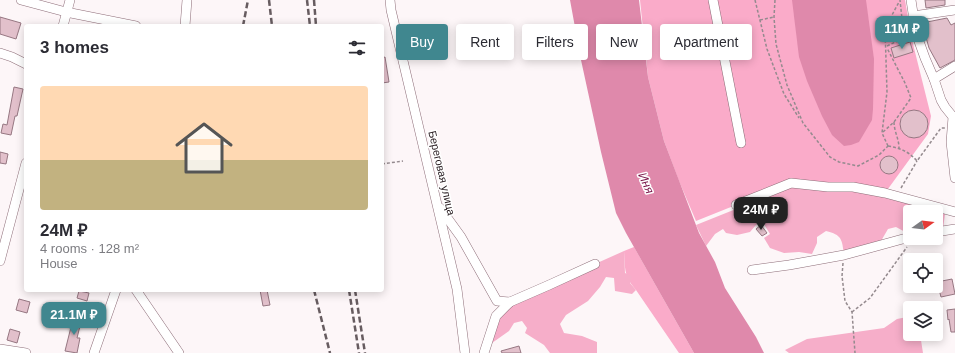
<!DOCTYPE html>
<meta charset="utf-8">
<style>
:root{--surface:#fff;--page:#f2f2f3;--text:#2b2b33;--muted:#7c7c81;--accent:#40878f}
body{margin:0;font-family:Arial,sans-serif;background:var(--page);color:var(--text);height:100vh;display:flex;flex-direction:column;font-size:15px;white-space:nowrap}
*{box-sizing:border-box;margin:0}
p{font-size:13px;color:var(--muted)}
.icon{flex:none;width:22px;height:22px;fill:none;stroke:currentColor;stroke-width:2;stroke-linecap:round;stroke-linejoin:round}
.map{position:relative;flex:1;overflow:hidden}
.sheet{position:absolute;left:24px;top:24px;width:360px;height:268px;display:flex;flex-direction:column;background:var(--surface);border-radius:4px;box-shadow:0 2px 10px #0003}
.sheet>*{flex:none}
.hud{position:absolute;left:396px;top:24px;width:380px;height:36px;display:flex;gap:8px}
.needle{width:26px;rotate:75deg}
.fabs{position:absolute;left:903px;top:205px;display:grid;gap:8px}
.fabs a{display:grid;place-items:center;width:40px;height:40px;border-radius:4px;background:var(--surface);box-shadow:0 2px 10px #0003;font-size:20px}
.price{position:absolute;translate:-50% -34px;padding:0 9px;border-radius:8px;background:var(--accent);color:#fff;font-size:13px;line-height:26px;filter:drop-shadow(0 1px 2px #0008)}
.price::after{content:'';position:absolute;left:50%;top:24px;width:12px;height:9px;margin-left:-6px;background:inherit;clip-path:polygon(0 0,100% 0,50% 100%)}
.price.active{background:#222;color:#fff}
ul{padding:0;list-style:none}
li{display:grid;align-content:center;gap:8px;height:212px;padding:0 16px}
li span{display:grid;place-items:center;height:124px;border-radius:4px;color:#555}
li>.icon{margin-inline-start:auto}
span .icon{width:72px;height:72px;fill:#fffc;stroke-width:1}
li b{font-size:17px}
h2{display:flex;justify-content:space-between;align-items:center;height:48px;padding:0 16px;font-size:17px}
.chip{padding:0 14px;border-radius:4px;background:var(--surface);box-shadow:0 2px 10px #0003;font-size:14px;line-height:36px}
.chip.active{background:var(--accent);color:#fff}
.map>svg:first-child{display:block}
.green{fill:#faabc9}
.forest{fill:#f6aec9}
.water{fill:#df89ab}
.building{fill:#e2c0cb;stroke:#967782}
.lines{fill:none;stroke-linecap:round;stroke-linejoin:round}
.minor-casing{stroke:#8e6e79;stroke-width:10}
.path{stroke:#948a8e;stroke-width:1.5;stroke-dasharray:3 2;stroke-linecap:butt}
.minor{stroke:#fff;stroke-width:9}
.rail{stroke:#675c60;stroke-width:2.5;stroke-dasharray:6 3;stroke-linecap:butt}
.labels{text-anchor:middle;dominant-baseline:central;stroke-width:3;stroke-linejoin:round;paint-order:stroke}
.street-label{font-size:11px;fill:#24181d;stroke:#fff}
.water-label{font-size:12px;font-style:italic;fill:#771046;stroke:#fff}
</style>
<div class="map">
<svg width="955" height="353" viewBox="0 0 955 353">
<rect width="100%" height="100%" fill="#fdf6f8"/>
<g class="green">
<polygon points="640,0 905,0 912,40 931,116 928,134 885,193 791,183 696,221 679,181 664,141 648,77"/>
<path d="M634 247 694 353H679L636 290C624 276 625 269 624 251Z"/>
</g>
<g class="forest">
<path d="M791 187 906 196 945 214 943 229 936 230V212H910V233H907L896 227 888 229 881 241 844 255C842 239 842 235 826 231L817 237V243L812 254 799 252 784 253 770 248 764 238 770 234 762 221 756 225 750 232 737 235 726 233 723 229 715 234 706 246 696 225Z"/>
<polygon points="624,251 625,273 632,276 630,283 636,290 632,294 615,291 614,278 606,277 600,287 588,301 566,315 560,324 564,333 582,336 597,342 597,353 550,353 544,345 525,333 527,328 522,321 514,323 509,331 492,343 496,316 510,302"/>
<polygon points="907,317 910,320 910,334 920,334 923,353 789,353 785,350 807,339 884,328 897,319"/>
</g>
<g class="water">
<polygon points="570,0 639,0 648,77 664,141 699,233 715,262 725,288 756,337 764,353 694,353 626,233 616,213 601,152 581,60"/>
<polygon points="792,0 866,0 874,59 873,109 872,120 859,142 851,145 844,146 832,135 822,116 807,81 799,57"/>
</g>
<g class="building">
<polygon points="925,0 945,0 945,5 926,8"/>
<polygon points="0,17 21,23 16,39 0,34"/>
<polygon points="947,18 951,25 955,23 955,60 940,68 929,48 922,23"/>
<polygon points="910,42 913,52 894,58 891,48"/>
<polygon points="385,57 389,82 382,83 382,58"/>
<polygon points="14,87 23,89 17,116 15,116 11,135 1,133 3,124 7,125"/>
<circle cx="914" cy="124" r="14"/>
<polygon points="0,152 8,154 6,164 0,163"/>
<circle cx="889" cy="165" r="9"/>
<polygon points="761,225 767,233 762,236 756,229"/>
<polygon points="952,279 955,294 941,297 937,282"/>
<polygon points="260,290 267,290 270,305 263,306"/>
<polygon points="79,291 89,293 87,301 77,298"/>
<polygon points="19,299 30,302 27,313 16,310"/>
<polygon points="955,309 955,332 951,332 949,319 948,320 947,310"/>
<polygon points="74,315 82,318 77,338 80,338 77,353 65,351"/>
<polygon points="10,329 20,332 17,343 7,340"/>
<polygon points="519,346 521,353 502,353 501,351"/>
</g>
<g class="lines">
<defs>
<g id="minor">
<polyline points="21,0 66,12 136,26"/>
<polyline points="390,0 391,10 457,289 465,353"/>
<polyline points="713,0 741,143"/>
<polyline points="911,0 916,33 925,58 934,79 941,100 945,107 953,117 951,142 955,178"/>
<polyline points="913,16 955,10"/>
<polyline points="63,26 70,0"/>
<polyline points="185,26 187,0"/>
<polyline points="0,53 12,57 26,64"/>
<polyline points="934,79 955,66"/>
<polyline points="736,205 791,183 828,187 853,187 885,193 955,212"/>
<polyline points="440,208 461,237 497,301 510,302 549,285 595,264"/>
<polyline points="936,232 955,229"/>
<polyline points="0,261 26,163"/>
<polyline points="752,270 789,265 844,255 910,237"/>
<polyline points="136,290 179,353"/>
<polyline points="0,349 26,353"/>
<polyline points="94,353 116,290"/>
<polyline points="484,353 496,316 510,302"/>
</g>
</defs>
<use href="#minor" class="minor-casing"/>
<g class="path">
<polyline points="755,0 767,49 784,94 799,118"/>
<polyline points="775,0 774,17 776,44 787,85 803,123 830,157 839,162 858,166 879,155 888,146"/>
<polyline points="760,20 774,17"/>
<polyline points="887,46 904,38 900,0"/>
<path d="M894 122C894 131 899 139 899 148"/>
<polyline points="883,132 894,122 911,98 905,83 887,48"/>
<polyline points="888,146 882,133 887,92 885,28 899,2"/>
<path d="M888 146C900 148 908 151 917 161L941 128H945"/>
<polyline points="382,164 403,161"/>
<polyline points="901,188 917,161"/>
<polyline points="843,263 842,276 845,301 852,312 855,353"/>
<polyline points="852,312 870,298 907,247"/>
</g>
<use href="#minor" class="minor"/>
<g class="rail">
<polyline points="269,0 272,26"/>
<polyline points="307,0 310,26"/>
<polyline points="314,0 316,26"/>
<polyline points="243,26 248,0"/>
<polyline points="314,290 330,353"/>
<polyline points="349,290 359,353"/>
<polyline points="355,290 365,353"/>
</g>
</g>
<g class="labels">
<g class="street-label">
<text transform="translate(442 173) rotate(77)">Береговая улица</text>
</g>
<g class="water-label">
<text transform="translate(646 183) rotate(66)">Иня</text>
</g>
</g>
</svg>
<div class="fabs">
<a><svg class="needle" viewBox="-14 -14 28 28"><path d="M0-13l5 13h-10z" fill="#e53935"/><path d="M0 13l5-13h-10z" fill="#7c7c81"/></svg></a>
<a><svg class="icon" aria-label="locate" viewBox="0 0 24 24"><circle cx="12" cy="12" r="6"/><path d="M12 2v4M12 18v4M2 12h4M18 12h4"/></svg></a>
<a><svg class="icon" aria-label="layers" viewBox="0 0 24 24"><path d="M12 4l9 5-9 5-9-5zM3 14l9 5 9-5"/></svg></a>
</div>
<b class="price" style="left:902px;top:50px">11M ₽</b>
<b class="price active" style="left:761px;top:231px">24M ₽</b>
<b class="price" style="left:74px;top:336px">21.1M ₽</b>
<div class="hud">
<a class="chip active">Buy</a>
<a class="chip">Rent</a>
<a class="chip">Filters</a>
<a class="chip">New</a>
<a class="chip">Apartment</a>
</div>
<section class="sheet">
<h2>3 homes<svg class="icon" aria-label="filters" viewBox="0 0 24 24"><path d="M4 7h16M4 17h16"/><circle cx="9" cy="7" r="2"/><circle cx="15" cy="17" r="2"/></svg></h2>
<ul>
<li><span style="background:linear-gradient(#ffd9b3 60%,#c2b280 0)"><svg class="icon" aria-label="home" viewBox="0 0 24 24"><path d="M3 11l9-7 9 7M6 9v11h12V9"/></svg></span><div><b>24M ₽</b><p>4 rooms · 128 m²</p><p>House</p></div></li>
</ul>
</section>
</div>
